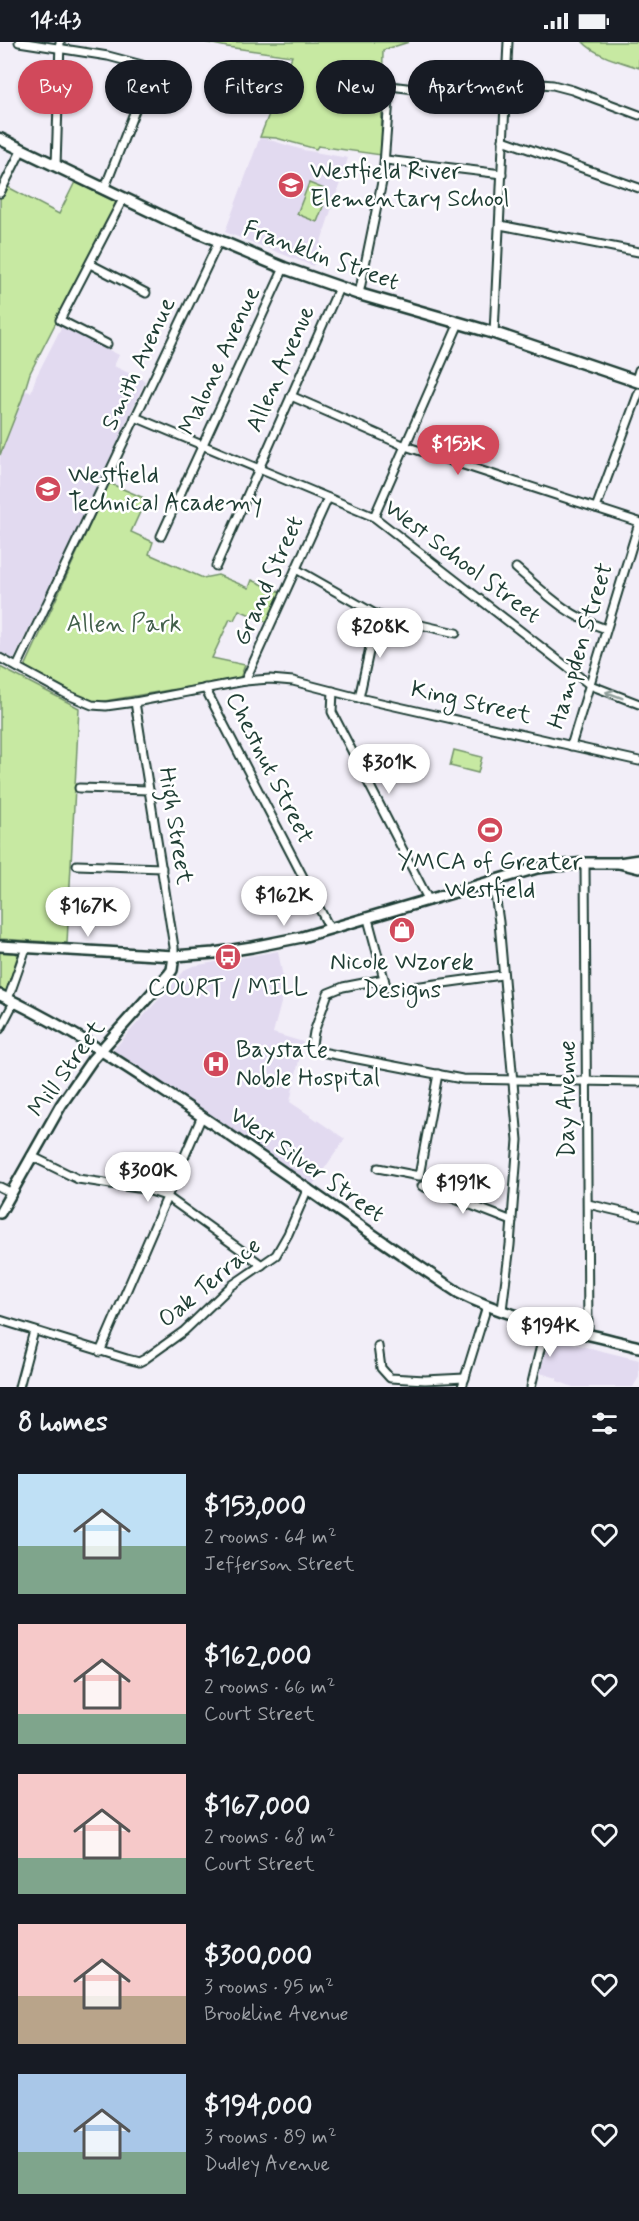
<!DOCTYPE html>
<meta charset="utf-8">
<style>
:root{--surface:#171b24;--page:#242831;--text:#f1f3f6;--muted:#9ea1a6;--accent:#d1495b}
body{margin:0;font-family:Mynerve,sans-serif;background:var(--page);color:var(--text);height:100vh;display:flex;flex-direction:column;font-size:22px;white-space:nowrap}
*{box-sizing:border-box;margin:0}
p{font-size:20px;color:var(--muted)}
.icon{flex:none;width:33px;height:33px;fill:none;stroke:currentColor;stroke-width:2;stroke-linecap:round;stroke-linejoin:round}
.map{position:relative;height:1345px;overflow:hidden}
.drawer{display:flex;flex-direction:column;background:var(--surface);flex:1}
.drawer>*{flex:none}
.banner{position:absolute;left:18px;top:18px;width:603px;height:54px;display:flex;gap:12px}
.price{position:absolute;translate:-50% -51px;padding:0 14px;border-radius:21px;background:#fff;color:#222;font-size:20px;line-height:39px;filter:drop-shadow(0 2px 3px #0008)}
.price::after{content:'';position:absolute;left:50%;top:36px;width:18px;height:14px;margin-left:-9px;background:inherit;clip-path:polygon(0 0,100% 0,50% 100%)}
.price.selected{background:var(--accent);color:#fff}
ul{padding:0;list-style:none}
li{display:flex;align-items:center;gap:18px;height:150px;padding:0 18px}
li span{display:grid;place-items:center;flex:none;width:168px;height:120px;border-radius:0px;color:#555}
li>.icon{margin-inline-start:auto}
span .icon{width:72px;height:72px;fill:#fffc;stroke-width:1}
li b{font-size:26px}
h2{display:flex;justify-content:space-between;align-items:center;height:72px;padding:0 18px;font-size:26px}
.chip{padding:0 21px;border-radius:27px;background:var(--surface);box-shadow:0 2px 4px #0004;font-size:21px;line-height:54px}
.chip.selected{background:var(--accent);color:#fff}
.status{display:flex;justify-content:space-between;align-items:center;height:42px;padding:0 30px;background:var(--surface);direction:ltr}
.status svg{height:16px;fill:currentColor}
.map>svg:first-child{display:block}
.built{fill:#e2daf0}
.green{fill:#c7e9a2;stroke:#73936b;stroke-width:1.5}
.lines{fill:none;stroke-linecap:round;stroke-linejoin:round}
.street-casing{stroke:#1f3d34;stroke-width:11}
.secondary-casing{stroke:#1f3d34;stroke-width:14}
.primary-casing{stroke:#1f3d34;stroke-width:15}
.street{stroke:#fff;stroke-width:7}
.secondary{stroke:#fff;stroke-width:9}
.primary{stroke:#fff;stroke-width:10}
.oneway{stroke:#8f9e9a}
.labels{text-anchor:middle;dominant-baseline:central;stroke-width:5;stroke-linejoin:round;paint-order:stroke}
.poi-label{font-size:24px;fill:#1f3d34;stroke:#fff;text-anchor:start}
.street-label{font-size:24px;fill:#1f3d34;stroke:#fff}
.park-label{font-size:24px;fill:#415f4a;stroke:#fff}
</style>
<div class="status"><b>14:43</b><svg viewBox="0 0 49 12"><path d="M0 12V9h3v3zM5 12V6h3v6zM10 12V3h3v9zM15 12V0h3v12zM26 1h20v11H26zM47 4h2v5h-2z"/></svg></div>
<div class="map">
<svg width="639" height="1345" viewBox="0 0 639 1345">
<rect width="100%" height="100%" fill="#f2eef8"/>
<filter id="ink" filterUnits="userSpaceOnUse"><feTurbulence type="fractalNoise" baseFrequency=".0167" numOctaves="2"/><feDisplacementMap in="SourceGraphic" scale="12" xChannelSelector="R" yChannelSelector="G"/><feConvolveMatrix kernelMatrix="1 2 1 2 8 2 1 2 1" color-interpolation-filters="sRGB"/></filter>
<g filter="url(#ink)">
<g class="built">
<polygon points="260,95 303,108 348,116 313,224 225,190"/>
<polygon points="62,284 119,313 114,324 145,339 80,482 13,619 0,613 0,413 24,349 31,350 36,335"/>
<polygon points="278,909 285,946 273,991 303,1000 290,1060 345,1097 313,1143 113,1008 186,927 193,924"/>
<polygon points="549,1296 639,1318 639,1335 633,1345 573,1345 557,1339 557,1336 540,1331"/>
</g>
<g class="green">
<polygon points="204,0 409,0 383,8 381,113 318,104 316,107 276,96 260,95 292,14 227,5"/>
<path d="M583 0H639V26C622 20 596 14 583 0Z"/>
<polygon points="75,140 116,160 111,173 30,331 22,357 0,413 0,156 6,144 59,172"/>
<polygon points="309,141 329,149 317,180 297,172"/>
<polygon points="109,441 146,457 131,490 153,500 149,512 203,536 218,533 249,546 252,538 280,550 267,580 239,568 234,578 230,577 212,616 245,623 240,636 93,661 25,625"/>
<polygon points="0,625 79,666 67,901 0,897"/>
<polygon points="454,708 482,715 478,731 450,724"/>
<polygon points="0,910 15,911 18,913 6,950 4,951 0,949"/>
</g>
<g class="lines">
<defs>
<g id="street">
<path d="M19 0 108 14 142 23C147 30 146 36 144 45L104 148"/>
<polyline points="506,39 553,43 572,48 639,73"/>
<polyline points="503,98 639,146"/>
<polyline points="386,118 502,132"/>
<polyline points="56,124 60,0"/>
<polyline points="0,151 22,107"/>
<polyline points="500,183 639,210"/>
<polyline points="90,222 146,251"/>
<polyline points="359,252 383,135 390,44 505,58"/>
<polyline points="494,291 508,0"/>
<polyline points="107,302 60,278 123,157"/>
<polyline points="636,338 639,328"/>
<polyline points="291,354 405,404 639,480"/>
<polyline points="135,375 374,475 590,643 639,662"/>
<polyline points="596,466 639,350"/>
<polyline points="374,475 459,281"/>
<polyline points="161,494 284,226"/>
<polyline points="216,524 339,246"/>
<path d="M516 526C546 552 567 574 606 587"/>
<polyline points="296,527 377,573 456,591"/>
<polyline points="0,616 68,653 92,663 106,664 135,660 245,639 270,637 293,639 359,656 639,719"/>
<polyline points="17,625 219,199"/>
<polyline points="245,639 328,456"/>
<polyline points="205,646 330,887"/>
<polyline points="333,649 332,670 429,859"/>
<polyline points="359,656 377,573"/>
<polyline points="135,660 174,905 174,914"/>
<polyline points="571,704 639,481"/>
<polyline points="79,746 149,748"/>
<polyline points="585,821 588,1293"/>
<polyline points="77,823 162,826"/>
<polyline points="493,838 499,880 518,1098 510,1203 502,1268"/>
<polyline points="368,877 386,944 392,948 502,933"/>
<polyline points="384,937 343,945 328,951 314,990 311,1008 462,1037 639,1040"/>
<polyline points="8,957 26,906"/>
<polyline points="0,987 14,960"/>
<polyline points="31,1114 78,1137 144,1147 166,1154 262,1223"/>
<polyline points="378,1126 419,1134 438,1032"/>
<polyline points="422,1144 512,1179"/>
<polyline points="0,1145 12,1151"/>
<polyline points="588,1162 639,1174"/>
<polyline points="0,1278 127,1317 139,1320 145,1317 184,1289 231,1244 276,1213 288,1192 308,1146"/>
<polyline points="378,1304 381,1326 390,1336 425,1338 465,1336"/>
<polyline points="100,1310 202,1074"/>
<polyline points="19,1345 34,1289"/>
<polyline points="462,1345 487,1264"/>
<polyline points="531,1345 546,1282"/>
</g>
<g id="secondary">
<polyline points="619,821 639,826"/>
<polyline points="0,904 174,914 214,911 252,905 302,895 537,826 585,821 619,821 639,818"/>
<path d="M0 953C58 980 112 1015 165 1050 265 1115 360 1186 459 1251 515 1279 579 1289 639 1305"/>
<polyline points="0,1171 61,1063 92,1018 169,932 172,928 174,914"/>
</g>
<polyline id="primary" points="0,97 169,178 284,226 359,252 494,291 639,340"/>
</defs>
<use href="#street" class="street-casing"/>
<use href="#secondary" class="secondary-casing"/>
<use href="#primary" class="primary-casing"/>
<use href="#street" class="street"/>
<use href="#secondary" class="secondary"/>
<use href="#primary" class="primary"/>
</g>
<defs><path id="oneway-shaft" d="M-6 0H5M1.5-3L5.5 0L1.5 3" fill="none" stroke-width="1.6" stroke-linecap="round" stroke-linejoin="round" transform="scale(1.5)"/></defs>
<use class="oneway" href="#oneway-shaft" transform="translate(614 653) rotate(-159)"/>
</g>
<defs>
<symbol id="school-disc" viewBox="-11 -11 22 22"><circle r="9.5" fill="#d1495b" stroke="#fff"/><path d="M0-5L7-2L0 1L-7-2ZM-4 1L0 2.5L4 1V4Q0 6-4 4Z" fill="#fff"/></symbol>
<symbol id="stadium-disc" viewBox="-11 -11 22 22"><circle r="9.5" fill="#d1495b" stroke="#fff"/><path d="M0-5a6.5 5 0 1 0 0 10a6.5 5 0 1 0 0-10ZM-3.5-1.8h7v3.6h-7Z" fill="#fff"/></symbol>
<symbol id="shop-disc" viewBox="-11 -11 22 22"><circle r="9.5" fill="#d1495b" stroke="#fff"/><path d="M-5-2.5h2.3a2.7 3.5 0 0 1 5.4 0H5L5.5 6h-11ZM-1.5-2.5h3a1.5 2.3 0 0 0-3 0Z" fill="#fff"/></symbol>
<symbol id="bus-disc" viewBox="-11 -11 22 22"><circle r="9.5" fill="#d1495b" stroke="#fff"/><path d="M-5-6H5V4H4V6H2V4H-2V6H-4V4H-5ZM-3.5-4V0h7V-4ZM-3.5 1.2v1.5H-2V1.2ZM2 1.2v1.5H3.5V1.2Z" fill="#fff"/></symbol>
<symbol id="hospital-disc" viewBox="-11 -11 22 22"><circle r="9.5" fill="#d1495b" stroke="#fff"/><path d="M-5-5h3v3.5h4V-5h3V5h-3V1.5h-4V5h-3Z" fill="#fff"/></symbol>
</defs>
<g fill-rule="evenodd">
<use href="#school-disc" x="276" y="128" width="30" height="30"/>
<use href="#school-disc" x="33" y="432" width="30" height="30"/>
<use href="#stadium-disc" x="475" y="773" width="30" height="30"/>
<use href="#shop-disc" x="387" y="873" width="30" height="30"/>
<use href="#bus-disc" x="213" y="900" width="30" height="30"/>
<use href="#hospital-disc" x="201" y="1007" width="30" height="30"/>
</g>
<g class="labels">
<g class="poi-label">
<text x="310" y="129">Westfield River<tspan x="310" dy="28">Elementary School</tspan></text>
<text x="68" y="433">Westfield<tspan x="68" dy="28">Technical Academy</tspan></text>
<text x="490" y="820" text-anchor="middle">YMCA of Greater<tspan x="490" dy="28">Westfield</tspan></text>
<text x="402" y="920" text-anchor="middle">Nicole Wzorek<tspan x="402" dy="28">Designs</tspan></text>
<text x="228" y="946" text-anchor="middle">COURT / MILL</text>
<text x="236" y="1008">Baystate<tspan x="236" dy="28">Noble Hospital</tspan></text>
</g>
<g class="street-label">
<text transform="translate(321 214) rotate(20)">Franklin Street</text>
<text transform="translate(220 319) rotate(-65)">Malone Avenue</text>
<text transform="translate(139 322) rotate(-65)">Smith Avenue</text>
<text transform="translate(281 327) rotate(-66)">Allen Avenue</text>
<text transform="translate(462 520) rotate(37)">West School Street</text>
<text transform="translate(269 539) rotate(-66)">Grand Street</text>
<text transform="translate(581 604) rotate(-73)">Hampden Street</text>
<text transform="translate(471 661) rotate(13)">King Street</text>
<text transform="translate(269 726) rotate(63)">Chestnut Street</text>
<text transform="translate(175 784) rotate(81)">High Street</text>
<text transform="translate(67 1027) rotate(-54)">Mill Street</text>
<text transform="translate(567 1057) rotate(-90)">Day Avenue</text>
<text transform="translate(307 1123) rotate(35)">West Silver Street</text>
<text transform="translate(210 1241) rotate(-40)">Oak Terrace</text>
</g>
<g class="park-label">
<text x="124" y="582">Allen Park</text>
</g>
</g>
</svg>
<b class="price selected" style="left:458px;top:434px">$153K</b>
<b class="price" style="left:380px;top:617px">$208K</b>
<b class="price" style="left:389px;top:753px">$301K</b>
<b class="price" style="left:284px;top:885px">$162K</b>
<b class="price" style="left:88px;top:896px">$167K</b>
<b class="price" style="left:148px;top:1161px">$300K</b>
<b class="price" style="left:463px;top:1173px">$191K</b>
<b class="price" style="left:550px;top:1316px">$194K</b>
<div class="banner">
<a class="chip selected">Buy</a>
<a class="chip">Rent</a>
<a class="chip">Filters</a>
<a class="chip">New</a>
<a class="chip">Apartment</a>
</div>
</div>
<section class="drawer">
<h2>8 homes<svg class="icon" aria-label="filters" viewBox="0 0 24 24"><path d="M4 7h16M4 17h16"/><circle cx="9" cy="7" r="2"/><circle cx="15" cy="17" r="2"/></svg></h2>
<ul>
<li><span style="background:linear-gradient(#bfe0f5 60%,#7fa58c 0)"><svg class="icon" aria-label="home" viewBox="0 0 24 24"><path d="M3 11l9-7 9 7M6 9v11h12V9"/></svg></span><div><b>$153,000</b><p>2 rooms · 64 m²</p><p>Jefferson Street</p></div><svg class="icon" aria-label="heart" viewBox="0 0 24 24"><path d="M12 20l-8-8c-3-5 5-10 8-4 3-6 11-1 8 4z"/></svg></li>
<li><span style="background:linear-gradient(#f6c9c9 75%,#7fa58c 0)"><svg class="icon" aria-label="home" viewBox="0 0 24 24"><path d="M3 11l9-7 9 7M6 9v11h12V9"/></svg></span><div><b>$162,000</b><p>2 rooms · 66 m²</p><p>Court Street</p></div><svg class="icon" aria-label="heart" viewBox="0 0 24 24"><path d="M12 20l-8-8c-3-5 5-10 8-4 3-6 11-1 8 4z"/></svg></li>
<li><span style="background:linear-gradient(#f6c9c9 70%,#7fa58c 0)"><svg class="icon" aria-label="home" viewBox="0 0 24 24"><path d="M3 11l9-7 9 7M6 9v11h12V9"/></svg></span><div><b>$167,000</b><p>2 rooms · 68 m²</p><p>Court Street</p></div><svg class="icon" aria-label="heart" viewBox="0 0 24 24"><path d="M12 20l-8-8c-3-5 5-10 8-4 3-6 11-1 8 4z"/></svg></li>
<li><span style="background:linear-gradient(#f6c9c9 60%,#b9a48a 0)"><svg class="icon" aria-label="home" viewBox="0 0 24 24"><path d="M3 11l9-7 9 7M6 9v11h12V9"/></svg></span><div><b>$300,000</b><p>3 rooms · 95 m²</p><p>Brookline Avenue</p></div><svg class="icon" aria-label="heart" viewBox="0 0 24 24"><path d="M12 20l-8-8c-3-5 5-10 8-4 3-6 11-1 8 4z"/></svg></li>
<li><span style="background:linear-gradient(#a9c7e8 65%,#7fa58c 0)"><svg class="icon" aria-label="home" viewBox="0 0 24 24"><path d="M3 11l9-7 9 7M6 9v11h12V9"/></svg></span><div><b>$194,000</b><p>3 rooms · 89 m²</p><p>Dudley Avenue</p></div><svg class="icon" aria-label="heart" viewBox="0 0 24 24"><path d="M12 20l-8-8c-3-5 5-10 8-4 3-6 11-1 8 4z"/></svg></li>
</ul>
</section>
